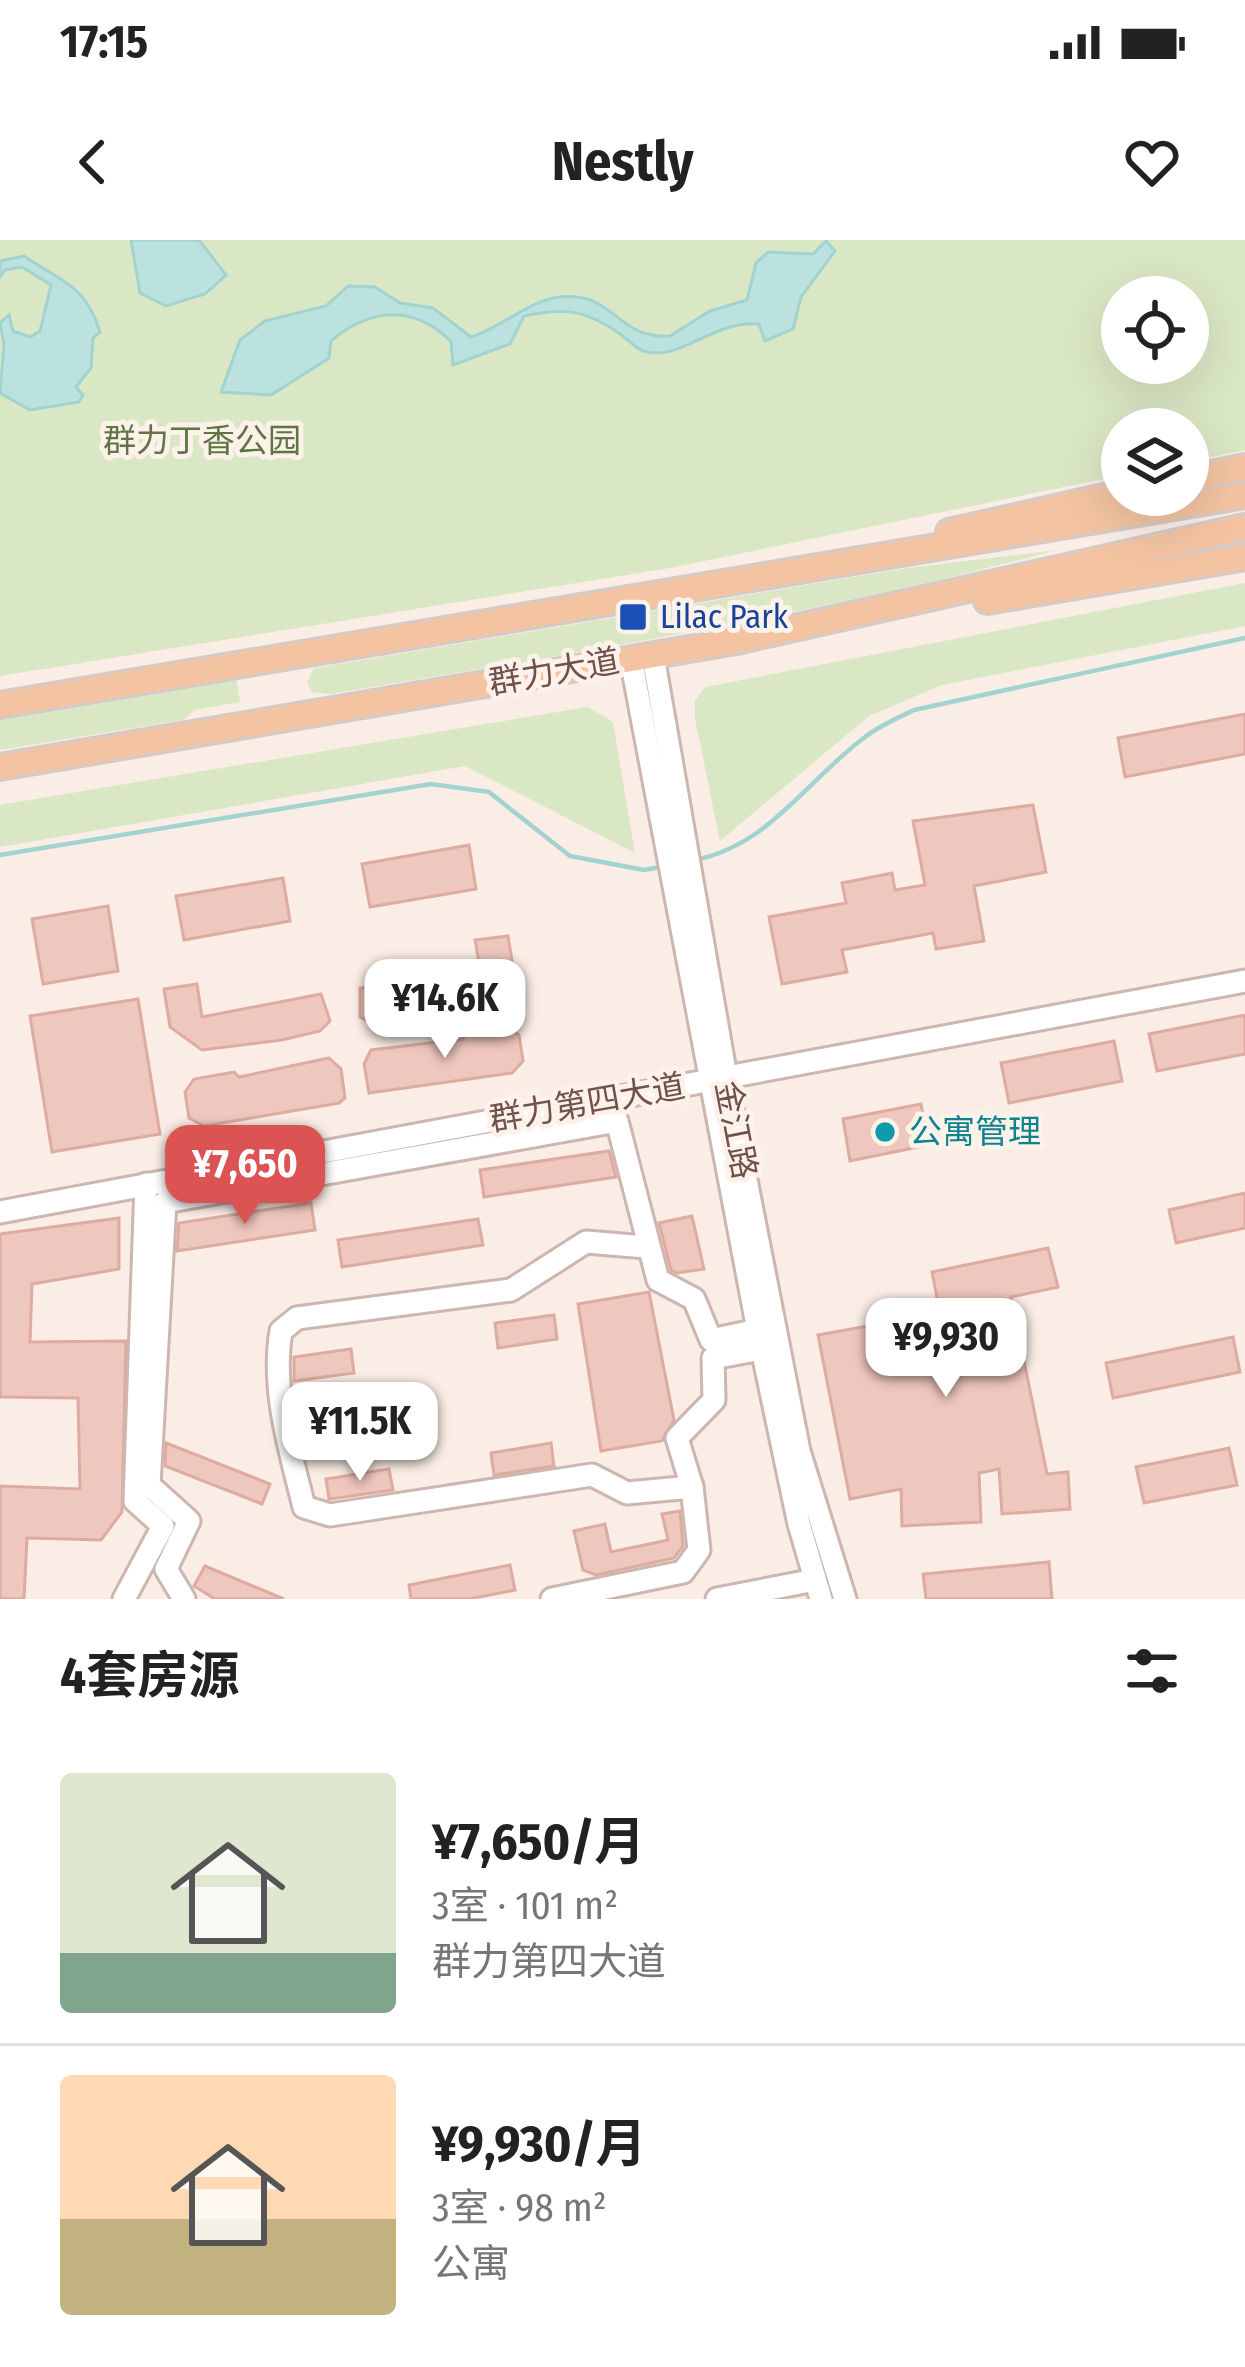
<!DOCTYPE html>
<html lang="zh">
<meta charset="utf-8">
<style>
:root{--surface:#fff;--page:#f6f6f6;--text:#222;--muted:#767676;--line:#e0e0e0;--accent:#db5453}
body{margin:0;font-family:"Fira Sans Condensed","Noto Sans SC",sans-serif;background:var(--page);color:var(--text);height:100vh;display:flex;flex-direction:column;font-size:45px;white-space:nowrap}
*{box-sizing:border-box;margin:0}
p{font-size:39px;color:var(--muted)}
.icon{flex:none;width:66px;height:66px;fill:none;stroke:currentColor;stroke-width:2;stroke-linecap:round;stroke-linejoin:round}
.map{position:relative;height:1359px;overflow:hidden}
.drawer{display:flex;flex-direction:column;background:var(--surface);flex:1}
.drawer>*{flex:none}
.controls{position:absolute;left:1101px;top:36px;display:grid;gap:24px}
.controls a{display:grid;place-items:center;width:108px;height:108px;border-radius:50%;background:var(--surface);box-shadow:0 12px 48px #0002;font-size:60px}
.price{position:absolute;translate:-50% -102px;padding:0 27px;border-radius:24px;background:#fff;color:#222;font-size:39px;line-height:78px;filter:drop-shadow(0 3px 6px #0008)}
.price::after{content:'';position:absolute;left:50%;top:72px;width:36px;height:27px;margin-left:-18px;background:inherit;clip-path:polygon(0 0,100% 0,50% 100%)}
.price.on{background:var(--accent);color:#fff}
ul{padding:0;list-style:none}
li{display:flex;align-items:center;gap:36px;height:300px;padding:0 60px}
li+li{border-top:3px solid var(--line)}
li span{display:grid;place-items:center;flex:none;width:336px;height:240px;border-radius:12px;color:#555}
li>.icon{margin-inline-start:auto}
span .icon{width:144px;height:144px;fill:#fffc;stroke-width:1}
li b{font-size:51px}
h2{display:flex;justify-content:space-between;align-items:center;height:144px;padding:0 60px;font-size:51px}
.status{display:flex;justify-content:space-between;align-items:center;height:84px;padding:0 60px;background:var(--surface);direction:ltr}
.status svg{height:33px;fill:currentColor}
header{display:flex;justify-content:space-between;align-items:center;height:156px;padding:0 60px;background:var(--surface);font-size:54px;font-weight:700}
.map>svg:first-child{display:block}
.green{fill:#dae7c4;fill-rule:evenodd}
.water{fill:#bbe2df;stroke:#a2d3d0;stroke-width:3}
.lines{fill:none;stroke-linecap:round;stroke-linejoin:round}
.stream{stroke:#a2d3d0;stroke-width:4.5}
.building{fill:#eec7be;stroke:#dfaba0;stroke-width:3}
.minor-casing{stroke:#cdb6af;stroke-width:27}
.major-casing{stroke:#d4cbc9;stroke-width:30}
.minor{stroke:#fff;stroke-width:21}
.major{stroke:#f4c4a2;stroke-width:24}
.transit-dot{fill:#1a4fb4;stroke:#fdf2ea;stroke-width:4.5}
.culture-dot{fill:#0f9aa8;stroke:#fdf2ea;stroke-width:4.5}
.labels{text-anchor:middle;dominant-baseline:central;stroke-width:10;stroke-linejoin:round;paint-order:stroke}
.park-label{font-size:33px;fill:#5e7645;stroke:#fdf2ea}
.transit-label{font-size:33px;fill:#164399;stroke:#fdf2ea;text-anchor:start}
.street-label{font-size:33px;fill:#71514c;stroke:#fdf2ea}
.culture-label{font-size:33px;fill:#0d838f;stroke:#fdf2ea;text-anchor:start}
</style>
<div class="status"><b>17:15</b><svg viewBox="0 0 49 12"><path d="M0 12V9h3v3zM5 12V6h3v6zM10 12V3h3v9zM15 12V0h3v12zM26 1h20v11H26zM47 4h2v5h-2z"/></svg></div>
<header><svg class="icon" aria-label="back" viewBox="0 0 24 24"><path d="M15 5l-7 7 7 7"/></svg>Nestly<svg class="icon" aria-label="heart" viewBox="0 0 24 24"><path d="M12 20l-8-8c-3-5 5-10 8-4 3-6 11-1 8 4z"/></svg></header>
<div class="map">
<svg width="1245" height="1359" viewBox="0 0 1245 1359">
<rect width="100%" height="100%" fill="#faede5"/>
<g class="green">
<path d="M0 0H1245V210L1188 222V189H1122V235L670 328 0 436ZM1122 57H1188V123H1122Z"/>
<path d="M1057 310C818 375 575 413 331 454L312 452 307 442 314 428 908 328Z"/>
<polygon points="1245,343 1245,386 942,445 869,476 720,601 695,479 695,461 705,447"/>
<polygon points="236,439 240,462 195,470 183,480 0,510 0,479"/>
<polygon points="588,467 613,482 635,613 465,526 0,607 0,565"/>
</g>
<g class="water">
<polygon points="131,0 199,0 226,35 205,54 166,66 140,53"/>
<path d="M826 1 835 11 801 57 793 89 765 101 759 84C713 80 678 123 643 111 636 108 627 99 620 94 586 70 565 67 524 76L510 104 453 125 451 102C414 64 370 68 331 101L329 118 271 155 221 152 240 100 265 81 326 66 348 46 375 47 400 63 433 68 471 97C508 86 534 52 577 57 615 61 622 99 670 96L710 71 747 60 756 23 768 12 813 14Z"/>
<path d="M24 16C62 42 86 45 100 92L93 98 91 128 76 147 83 155 79 162 30 170 0 153 4 104 0 83 9 75 13 91 30 97 40 91 51 45 22 27 5 30 0 37V21Z"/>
</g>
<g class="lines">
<g class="stream">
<polyline points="0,615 431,544 489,552 570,616 644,630 666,626"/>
<path d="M694 620C769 606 807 540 865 497 879 486 897 478 914 470L1245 398"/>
</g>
</g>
<g class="building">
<polygon points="1245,474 1245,514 1125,537 1118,498"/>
<polygon points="1033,565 1046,632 974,646 984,701 936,709 933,693 842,710 847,732 782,744 769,677 846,663 842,643 892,633 895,650 925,645 913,581"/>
<polygon points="469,605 476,649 370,667 362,624"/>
<polygon points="283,638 290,681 184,700 176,656"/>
<polygon points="108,666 118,731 43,744 32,679"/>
<polygon points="508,696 514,733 491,765 411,780 372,783 360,777 360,748 481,734 475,700"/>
<polygon points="197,744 202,777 321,754 330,781 320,791 282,800 202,810 170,787 164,749"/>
<polygon points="138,759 160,894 52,912 30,776"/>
<polygon points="1245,775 1245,814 1157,831 1149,794"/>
<polygon points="506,786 519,795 523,821 512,833 369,853 364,824 371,810 463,799 466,793"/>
<polygon points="1114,801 1122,841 1009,863 1001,823"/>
<polygon points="329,818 341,829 345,858 339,863 204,886 189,878 185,852 194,839 234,832 239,837"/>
<polygon points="921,864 928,905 850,921 843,879"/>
<polygon points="609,911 616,937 484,957 480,930"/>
<polygon points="1245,953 1245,988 1176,1003 1169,970"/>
<polygon points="311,963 315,990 177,1011 179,983"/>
<polygon points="692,976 704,1029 677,1033 671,1030 659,983"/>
<polygon points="119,978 119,1029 32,1044 30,1102 126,1101 122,1272 101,1300 27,1298 24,1359 0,1359 0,1246 80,1249 78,1158 0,1157 0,994"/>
<polygon points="478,979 483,1005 342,1027 338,1000"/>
<polygon points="1048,1008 1058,1047 1011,1057 1047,1234 1068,1232 1070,1269 1002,1274 999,1229 979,1233 981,1282 902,1286 901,1249 850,1259 818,1095 940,1073 932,1032"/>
<polygon points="649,1052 674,1180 662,1201 601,1211 578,1064"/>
<polygon points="554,1075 557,1099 498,1108 495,1083"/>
<polygon points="1233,1097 1240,1132 1113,1158 1106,1123"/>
<polygon points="351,1109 354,1133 294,1141 294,1117"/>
<polygon points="166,1203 270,1244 262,1264 165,1226"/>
<polygon points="551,1203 554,1226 494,1235 491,1213"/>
<polygon points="1229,1208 1237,1245 1144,1263 1136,1227"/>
<polygon points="389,1229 393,1250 329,1259 326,1239"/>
<polygon points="680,1271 683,1306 674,1318 596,1335 583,1330 574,1291 605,1284 611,1312 668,1300 662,1274"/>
<polygon points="1049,1322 1052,1359 926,1359 923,1334"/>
<polygon points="510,1325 515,1350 469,1359 411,1359 409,1345"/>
<polygon points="205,1326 284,1359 215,1359 194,1346"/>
</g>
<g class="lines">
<defs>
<g id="minor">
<polyline points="653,416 726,837 799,1211 845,1359"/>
<polyline points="631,419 758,1090 799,1284 821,1359"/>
<polyline points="0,972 1245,741"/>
<path d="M646 1007 586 1002 511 1050 297 1078 281 1091C271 1149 290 1210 304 1267L330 1275 592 1235 627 1253 692 1247"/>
<polyline points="124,1359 163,1286 135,1261 146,944"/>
<polyline points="184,1359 166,1329 189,1281 149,1245 165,962 617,881 658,1040 694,1059 711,1100 758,1090"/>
<polyline points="552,1359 683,1332 699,1310 692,1247 677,1198 714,1160 713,1118 762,1109"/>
<polyline points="717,1359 815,1340"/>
</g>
<g id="major">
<polyline points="1188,239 1245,227"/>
<polyline points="949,292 1122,253"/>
<polyline points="987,361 1245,317"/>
<polyline points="0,465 1245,255"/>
<polyline points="0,527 736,401 1245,287"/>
</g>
</defs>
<use href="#minor" class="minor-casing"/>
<use href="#major" class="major-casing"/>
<use href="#minor" class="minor"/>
<use href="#major" class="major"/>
</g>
<rect class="transit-dot" x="618" y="362" width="30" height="30" rx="6"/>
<circle class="culture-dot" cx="885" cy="892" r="12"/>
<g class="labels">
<g class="park-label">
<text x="202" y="201">群力丁香公园</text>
</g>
<g class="transit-label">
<text x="660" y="377">Lilac Park</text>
</g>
<g class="street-label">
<text transform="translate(554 432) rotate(-10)">群力大道</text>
<text transform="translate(587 863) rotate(-10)">群力第四大道</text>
<text transform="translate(736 890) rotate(79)">金江路</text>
</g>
<g class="culture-label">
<text x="909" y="892">公寓管理</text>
</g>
</g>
</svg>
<div class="controls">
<a><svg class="icon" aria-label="locate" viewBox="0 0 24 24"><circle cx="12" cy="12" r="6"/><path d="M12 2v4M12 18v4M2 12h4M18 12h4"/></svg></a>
<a><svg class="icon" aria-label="layers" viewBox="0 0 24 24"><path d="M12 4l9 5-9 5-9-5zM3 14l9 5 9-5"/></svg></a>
</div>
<b class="price" style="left:445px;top:821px">¥14.6K</b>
<b class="price on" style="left:245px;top:987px">¥7,650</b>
<b class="price" style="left:946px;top:1160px">¥9,930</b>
<b class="price" style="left:360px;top:1244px">¥11.5K</b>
</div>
<section class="drawer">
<h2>4套房源<svg class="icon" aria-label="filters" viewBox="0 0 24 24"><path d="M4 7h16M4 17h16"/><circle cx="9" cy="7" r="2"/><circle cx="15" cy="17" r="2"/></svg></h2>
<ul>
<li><span style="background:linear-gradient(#dfe7d0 75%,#7fa58c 0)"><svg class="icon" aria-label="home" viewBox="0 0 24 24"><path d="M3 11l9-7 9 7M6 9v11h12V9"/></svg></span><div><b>¥7,650/月</b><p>3室 · 101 m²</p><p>群力第四大道</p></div></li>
<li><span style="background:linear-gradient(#ffd9b3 60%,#c2b280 0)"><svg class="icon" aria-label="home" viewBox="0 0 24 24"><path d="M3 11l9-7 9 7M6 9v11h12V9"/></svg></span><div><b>¥9,930/月</b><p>3室 · 98 m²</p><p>公寓</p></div></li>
</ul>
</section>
